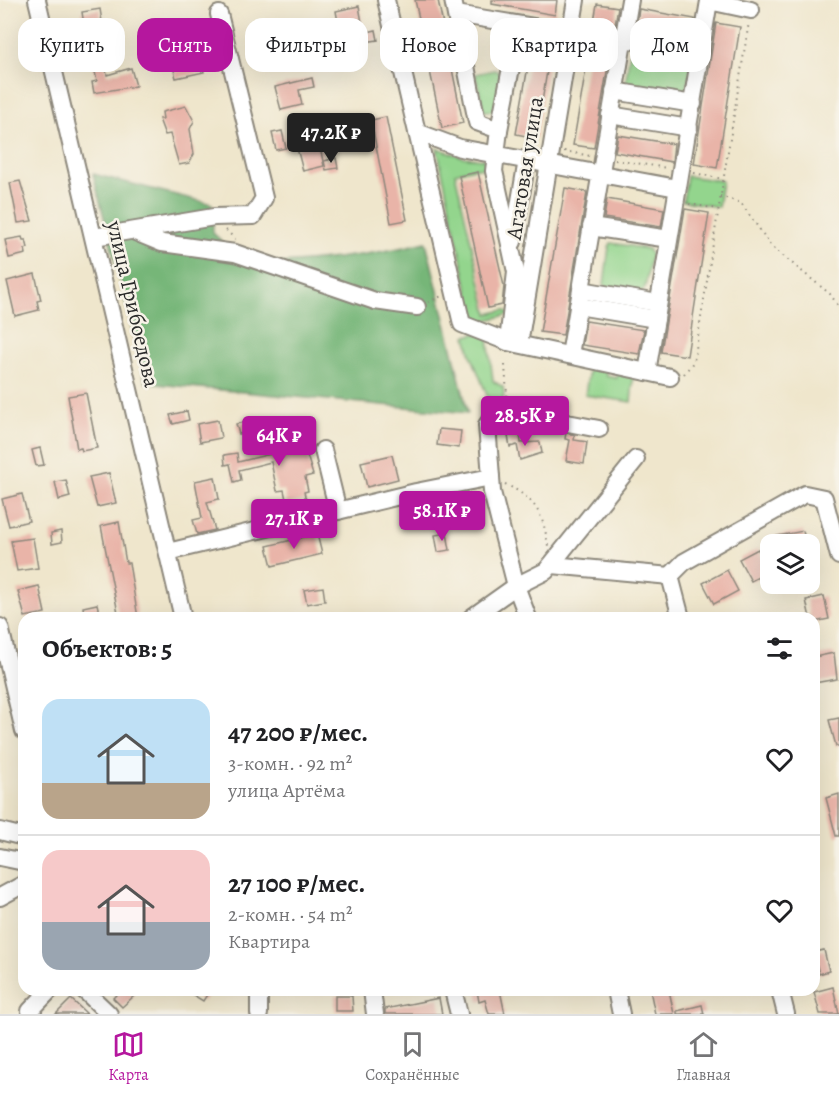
<!DOCTYPE html>
<html lang="ru">
<meta charset="utf-8">
<style>
:root{--surface:#fff;--page:#f2f2f2;--text:#202124;--muted:#757577;--line:#e0e0e0;--accent:#b5179e}
body{margin:0;font-family:Alegreya,serif;background:var(--page);color:var(--text);height:100vh;display:flex;flex-direction:column;font-size:22px;white-space:nowrap}
*{box-sizing:border-box;margin:0}
p{font-size:20px;color:var(--muted)}
.icon{flex:none;width:33px;height:33px;fill:none;stroke:currentColor;stroke-width:2;stroke-linecap:round;stroke-linejoin:round}
.map{position:relative;flex:1;overflow:hidden}
.sheet{position:absolute;left:18px;top:612px;width:802px;height:384px;display:flex;flex-direction:column;background:var(--surface);border-radius:18px;box-shadow:0 6px 24px #0002}
.sheet>*{flex:none}
.guide{position:absolute;left:18px;top:18px;width:804px;height:54px;display:flex;gap:12px}
.buttons{position:absolute;left:760px;top:534px;display:grid;gap:12px}
.buttons a{display:grid;place-items:center;width:60px;height:60px;border-radius:12px;background:var(--surface);box-shadow:0 6px 24px #0002;font-size:30px}
.price{position:absolute;translate:-50% -51px;padding:0 14px;border-radius:6px;background:var(--accent);color:#fff;font-size:20px;line-height:39px;filter:drop-shadow(0 2px 3px #0008)}
.price::after{content:'';position:absolute;left:50%;top:36px;width:18px;height:14px;margin-left:-9px;background:inherit;clip-path:polygon(0 0,100% 0,50% 100%)}
.price.on{background:#222;color:#fff}
ul{padding:0;list-style:none}
li{display:flex;align-items:center;gap:18px;height:150px;padding:0 24px}
li+li{border-top:2px solid var(--line)}
li span{display:grid;place-items:center;flex:none;width:168px;height:120px;border-radius:18px;color:#555}
li>.icon{margin-inline-start:auto}
span .icon{width:72px;height:72px;fill:#fffc;stroke-width:1}
li b{font-size:26px}
h2{display:flex;justify-content:space-between;align-items:center;height:72px;padding:0 24px;font-size:26px}
.chip{padding:0 21px;border-radius:18px;background:var(--surface);box-shadow:0 6px 24px #0002;font-size:21px;line-height:54px}
.chip.on{background:var(--accent);color:#fff}
.tabs{display:flex;justify-content:space-around;align-items:center;height:84px;border-top:2px solid var(--line);background:var(--surface);font-size:16px;color:var(--muted)}
.tabs a{display:grid;justify-items:center;gap:3px}
.tabs .on{color:var(--accent)}
.map>svg:first-child{display:block}
.green{fill:#93d58d;stroke:#5f805c;stroke-width:1.5}
.forest{fill:#76b678;stroke:#507052;stroke-width:1.5}
.building{fill:#e9b4a8}
.lines{fill:none;stroke-linecap:round;stroke-linejoin:round}
.minor-casing{stroke:#8d887c;stroke-width:20}
.path{stroke:#8d887c;stroke-width:2;stroke-dasharray:1.5 4.5;stroke-linecap:butt}
.minor{stroke:#fff;stroke-width:16}
.labels{text-anchor:middle;dominant-baseline:central;stroke-width:5;stroke-linejoin:round;paint-order:stroke}
.street-label{font-size:22px;fill:#2b2b2b;stroke:#f7f3e8}
</style>
<div class="map">
<svg width="839" height="1014" viewBox="0 0 839 1014">
<rect width="100%" height="100%" fill="#f7f3e8"/>
<filter id="ink" filterUnits="userSpaceOnUse"><feTurbulence type="fractalNoise" baseFrequency=".0167" numOctaves="2"/><feDisplacementMap in="SourceGraphic" scale="12" xChannelSelector="R" yChannelSelector="G"/><feConvolveMatrix kernelMatrix="1 2 1 2 8 2 1 2 1" color-interpolation-filters="sRGB"/></filter>
<filter id="wash" filterUnits="userSpaceOnUse"><feTurbulence type="fractalNoise" baseFrequency=".008" numOctaves="4" result="noise"/><feDisplacementMap in="SourceGraphic" scale="24" xChannelSelector="R" yChannelSelector="G"/><feGaussianBlur stdDeviation="1.35" result="paint"/><feColorMatrix in="noise" values="0 0 0 0 0 0 0 0 0 0 0 0 0 0 0 0 0 1.4 0 .05"/><feComposite in="paint" operator="in"/></filter>
<g filter="url(#wash)">
<rect width="100%" height="100%" fill="#efe6cc"/>
<g class="green">
<polygon points="633,48 694,60 685,96 625,85 630,52"/>
<polygon points="494,70 502,73 496,111 484,111 475,74"/>
<polygon points="437,148 463,157 484,159 487,169 475,168 455,173 488,314 505,310 511,314 475,323"/>
<polygon points="687,176 722,181 718,207 683,201"/>
<polygon points="611,243 648,249 651,255 645,288 637,295 608,291 604,284 609,247"/>
<path d="M478 333 488 338 493 381 503 387C505 397 503 406 494 413L471 355 466 336Z"/>
<polygon points="590,363 606,367 606,376 617,378 618,368 634,371 631,402 585,395"/>
</g>
<path class="forest" d="M93 174 212 204 213 233 247 265C308 262 367 257 426 242L468 413 146 383Z"/>
<g id="blocks">
<g class="building">
<polygon points="415,0 438,0 463,123 442,128"/>
<polygon points="492,0 557,0 555,15 492,4"/>
<polygon points="597,4 618,7 594,148 573,145"/>
<polygon points="359,6 363,28 340,33 336,11"/>
<polygon points="100,9 103,28 85,31 82,12"/>
<polygon points="639,9 695,19 692,38 636,28"/>
<polygon points="716,23 740,27 717,168 694,164"/>
<polygon points="203,26 206,44 198,46 204,72 176,78 168,47 151,49 150,38 193,31 192,28"/>
<polygon points="376,30 378,40 364,42 363,33"/>
<polygon points="305,34 310,57 297,60 292,38"/>
<polygon points="533,38 552,41 536,138 516,134"/>
<polygon points="264,41 267,54 254,56 252,44"/>
<polygon points="104,61 107,75 131,68 136,86 94,93 92,82 97,81 93,63"/>
<polygon points="312,78 314,87 299,90 302,105 281,110 275,87"/>
<polygon points="186,106 194,121 190,129 194,154 189,163 179,165 170,134 165,135 159,119 163,119 162,112"/>
<polygon points="386,117 407,220 391,223 371,120"/>
<polygon points="282,131 286,148 276,150 272,133"/>
<polygon points="618,135 674,144 672,162 615,152"/>
<polygon points="319,143 324,166 303,171 297,148"/>
<polygon points="336,158 338,168 326,170 324,161"/>
<polygon points="478,172 504,286 502,305 488,308 459,176"/>
<polygon points="20,181 32,221 18,223 10,183"/>
<polygon points="565,188 587,192 563,335 540,332"/>
<polygon points="607,199 664,209 661,227 604,218"/>
<polygon points="685,209 709,213 687,356 661,352"/>
<polygon points="22,237 23,240 26,240 28,248 25,249 26,254 9,258 5,240"/>
<polygon points="35,274 41,300 37,301 39,310 15,316 7,281"/>
<polygon points="586,321 644,330 639,354 582,345"/>
<polygon points="86,393 97,448 82,451 81,448 77,449 68,396"/>
<polygon points="187,411 189,420 173,424 170,415"/>
<polygon points="218,420 221,438 200,442 197,424"/>
<polygon points="252,420 255,430 239,434 236,424"/>
<polygon points="439,429 461,431 459,448 437,445"/>
<polygon points="286,430 291,455 306,452 313,475 305,477 308,491 304,492 306,500 287,504 284,490 277,491 271,462 239,470 241,480 234,482 230,464 225,465 224,455 237,453 238,462 271,454 267,434"/>
<polygon points="566,433 575,435 574,440 587,442 584,464 566,461 570,440 565,439"/>
<polygon points="520,434 521,443 540,442 542,453 520,460 517,445 510,447 508,436"/>
<polygon points="40,448 44,465 36,466 32,450"/>
<polygon points="392,455 398,479 367,487 361,462"/>
<polygon points="109,473 116,503 97,507 89,477"/>
<polygon points="215,477 219,499 207,502 215,530 197,534 193,520 202,518 195,481"/>
<polygon points="66,480 70,497 59,500 55,482"/>
<polygon points="22,494 29,521 9,526 2,499"/>
<polygon points="470,497 475,521 453,526 448,502"/>
<polygon points="119,522 126,563 129,563 138,618 119,618 101,526"/>
<polygon points="61,531 62,542 52,544 51,533"/>
<polygon points="803,531 806,544 779,544 777,536"/>
<polygon points="447,533 450,550 438,552 435,535"/>
<polygon points="317,534 322,554 272,566 267,546"/>
<polygon points="33,538 38,568 17,571 11,541"/>
<polygon points="758,549 770,571 751,581 739,559"/>
<polygon points="727,570 738,591 714,604 703,583"/>
<polygon points="39,586 45,613 25,617 18,591"/>
<polygon points="323,587 325,601 307,604 304,590"/>
<polygon points="824,596 829,619 814,622 814,618 810,618 806,600"/>
<polygon points="97,604 99,612 84,615 83,607"/>
<polygon points="834,653 837,679 814,683 814,657"/>
<polygon points="839,718 839,746 836,746 829,720"/>
<polygon points="839,794 839,836 836,836 826,798"/>
<polygon points="824,950 829,971 819,974 817,966 814,967 814,952"/>
<polygon points="833,987 839,1014 820,1014 814,992"/>
<polygon points="121,990 128,990 134,996 122,1007 113,998"/>
<polygon points="185,990 210,990 203,1001"/>
<polygon points="477,990 500,990 505,1014 489,1014 485,1000 479,1002"/>
<polygon points="650,990 669,990 674,1014 655,1014"/>
<polygon points="335,996 352,996 353,1011 335,1011"/>
<polygon points="439,998 442,1014 385,1014 385,1009"/>
<polygon points="71,999 87,1014 56,1014"/>
<polygon points="702,1005 704,1014 677,1014 677,1011"/>
</g>
</g>
</g>
<g filter="url(#ink)">
<use href="#blocks" fill-opacity="0" stroke="#8d887c" stroke-width="1.5"/>
<g class="lines">
<defs>
<g id="minor">
<polyline points="37,0 183,618"/>
<polyline points="386,0 462,324 508,342 670,377"/>
<polyline points="453,0 477,122 499,130 494,171 516,272 508,342"/>
<polyline points="456,14 570,33"/>
<polyline points="623,39 701,53"/>
<polyline points="614,91 693,104"/>
<polyline points="610,115 689,128"/>
<polyline points="499,130 519,26"/>
<polyline points="417,132 460,148 677,188"/>
<polyline points="591,227 669,239"/>
<polyline points="133,231 162,243 235,253 375,301 417,307"/>
<polyline points="94,237 214,217 253,216 264,198 219,14"/>
<polyline points="513,242 527,160"/>
<polyline points="581,290 658,303"/>
<polyline points="578,306 656,319 709,1 751,10"/>
<polyline points="519,344 576,0"/>
<polyline points="570,355 630,0"/>
<polyline points="647,372 656,319"/>
<polyline points="323,450 338,511"/>
<polyline points="491,477 492,492 516,586 528,618"/>
<path d="M168 552 416 492 491 477 487 425C493 415 499 413 510 412L599 429"/>
<polyline points="552,565 670,576"/>
<polyline points="670,576 684,562 805,494 824,498 839,556"/>
<polyline points="670,576 681,618"/>
<polyline points="471,618 516,586 546,571 636,459"/>
<polyline points="0,627 24,731"/>
<polyline points="0,831 24,837"/>
<polyline points="0,857 24,862"/>
<polyline points="0,897 24,884"/>
<polyline points="84,990 109,1014"/>
<polyline points="259,990 259,1014"/>
<polyline points="372,990 375,1014"/>
<polyline points="453,990 459,1014"/>
<polyline points="616,990 621,1014"/>
<polyline points="780,990 786,1014"/>
<polyline points="30,1011 50,990"/>
</g>
</defs>
<use href="#minor" class="minor-casing"/>
<g class="path">
<polyline points="564,151 591,156"/>
<polyline points="615,160 668,168"/>
<polyline points="694,173 723,179"/>
<polyline points="720,196 741,203 772,247 830,294 839,307"/>
<polyline points="689,204 718,209"/>
<polyline points="226,230 235,239"/>
<polyline points="428,302 442,296"/>
<polyline points="505,365 507,395 505,400"/>
<polyline points="684,374 694,361 749,22"/>
<path d="M505 484C536 499 543 513 548 546"/>
</g>
<use href="#minor" class="minor"/>
</g>
</g>
<g class="labels">
<g class="street-label">
<text transform="translate(525 168) rotate(-81)">Агатовая улица</text>
<text transform="translate(133 304) rotate(77)">улица Грибоедова</text>
</g>
</g>
</svg>
<div class="buttons">
<a><svg class="icon" aria-label="layers" viewBox="0 0 24 24"><path d="M12 4l9 5-9 5-9-5zM3 14l9 5 9-5"/></svg></a>
</div>
<b class="price on" style="left:331px;top:164px">47.2K ₽</b>
<b class="price" style="left:525px;top:447px">28.5K ₽</b>
<b class="price" style="left:279px;top:467px">64K ₽</b>
<b class="price" style="left:442px;top:542px">58.1K ₽</b>
<b class="price" style="left:294px;top:550px">27.1K ₽</b>
<div class="guide">
<a class="chip">Купить</a>
<a class="chip on">Снять</a>
<a class="chip">Фильтры</a>
<a class="chip">Новое</a>
<a class="chip">Квартира</a>
<a class="chip">Дом</a>
</div>
<section class="sheet">
<h2>Объектов: 5<svg class="icon" aria-label="filters" viewBox="0 0 24 24"><path d="M4 7h16M4 17h16"/><circle cx="9" cy="7" r="2"/><circle cx="15" cy="17" r="2"/></svg></h2>
<ul>
<li><span style="background:linear-gradient(#bfe0f5 70%,#b9a48a 0)"><svg class="icon" aria-label="home" viewBox="0 0 24 24"><path d="M3 11l9-7 9 7M6 9v11h12V9"/></svg></span><div><b>47 200 ₽/мес.</b><p>3-комн. · 92 m²</p><p>улица Артёма</p></div><svg class="icon" aria-label="heart" viewBox="0 0 24 24"><path d="M12 20l-8-8c-3-5 5-10 8-4 3-6 11-1 8 4z"/></svg></li>
<li><span style="background:linear-gradient(#f6c9c9 60%,#9aa5b1 0)"><svg class="icon" aria-label="home" viewBox="0 0 24 24"><path d="M3 11l9-7 9 7M6 9v11h12V9"/></svg></span><div><b>27 100 ₽/мес.</b><p>2-комн. · 54 m²</p><p>Квартира</p></div><svg class="icon" aria-label="heart" viewBox="0 0 24 24"><path d="M12 20l-8-8c-3-5 5-10 8-4 3-6 11-1 8 4z"/></svg></li>
</ul>
</section>
</div>
<nav class="tabs">
<a class="on"><svg class="icon" aria-label="map" viewBox="0 0 24 24"><path d="M3 6l6-2 6 2 6-2v14l-6 2-6-2-6 2zM9 4v14M15 6v14"/></svg>Карта</a>
<a><svg class="icon" aria-label="saved" viewBox="0 0 24 24"><path d="M7 4h10v16l-5-4-5 4z"/></svg>Сохранённые</a>
<a><svg class="icon" aria-label="home" viewBox="0 0 24 24"><path d="M3 11l9-7 9 7M6 9v11h12V9"/></svg>Главная</a>
</nav>
